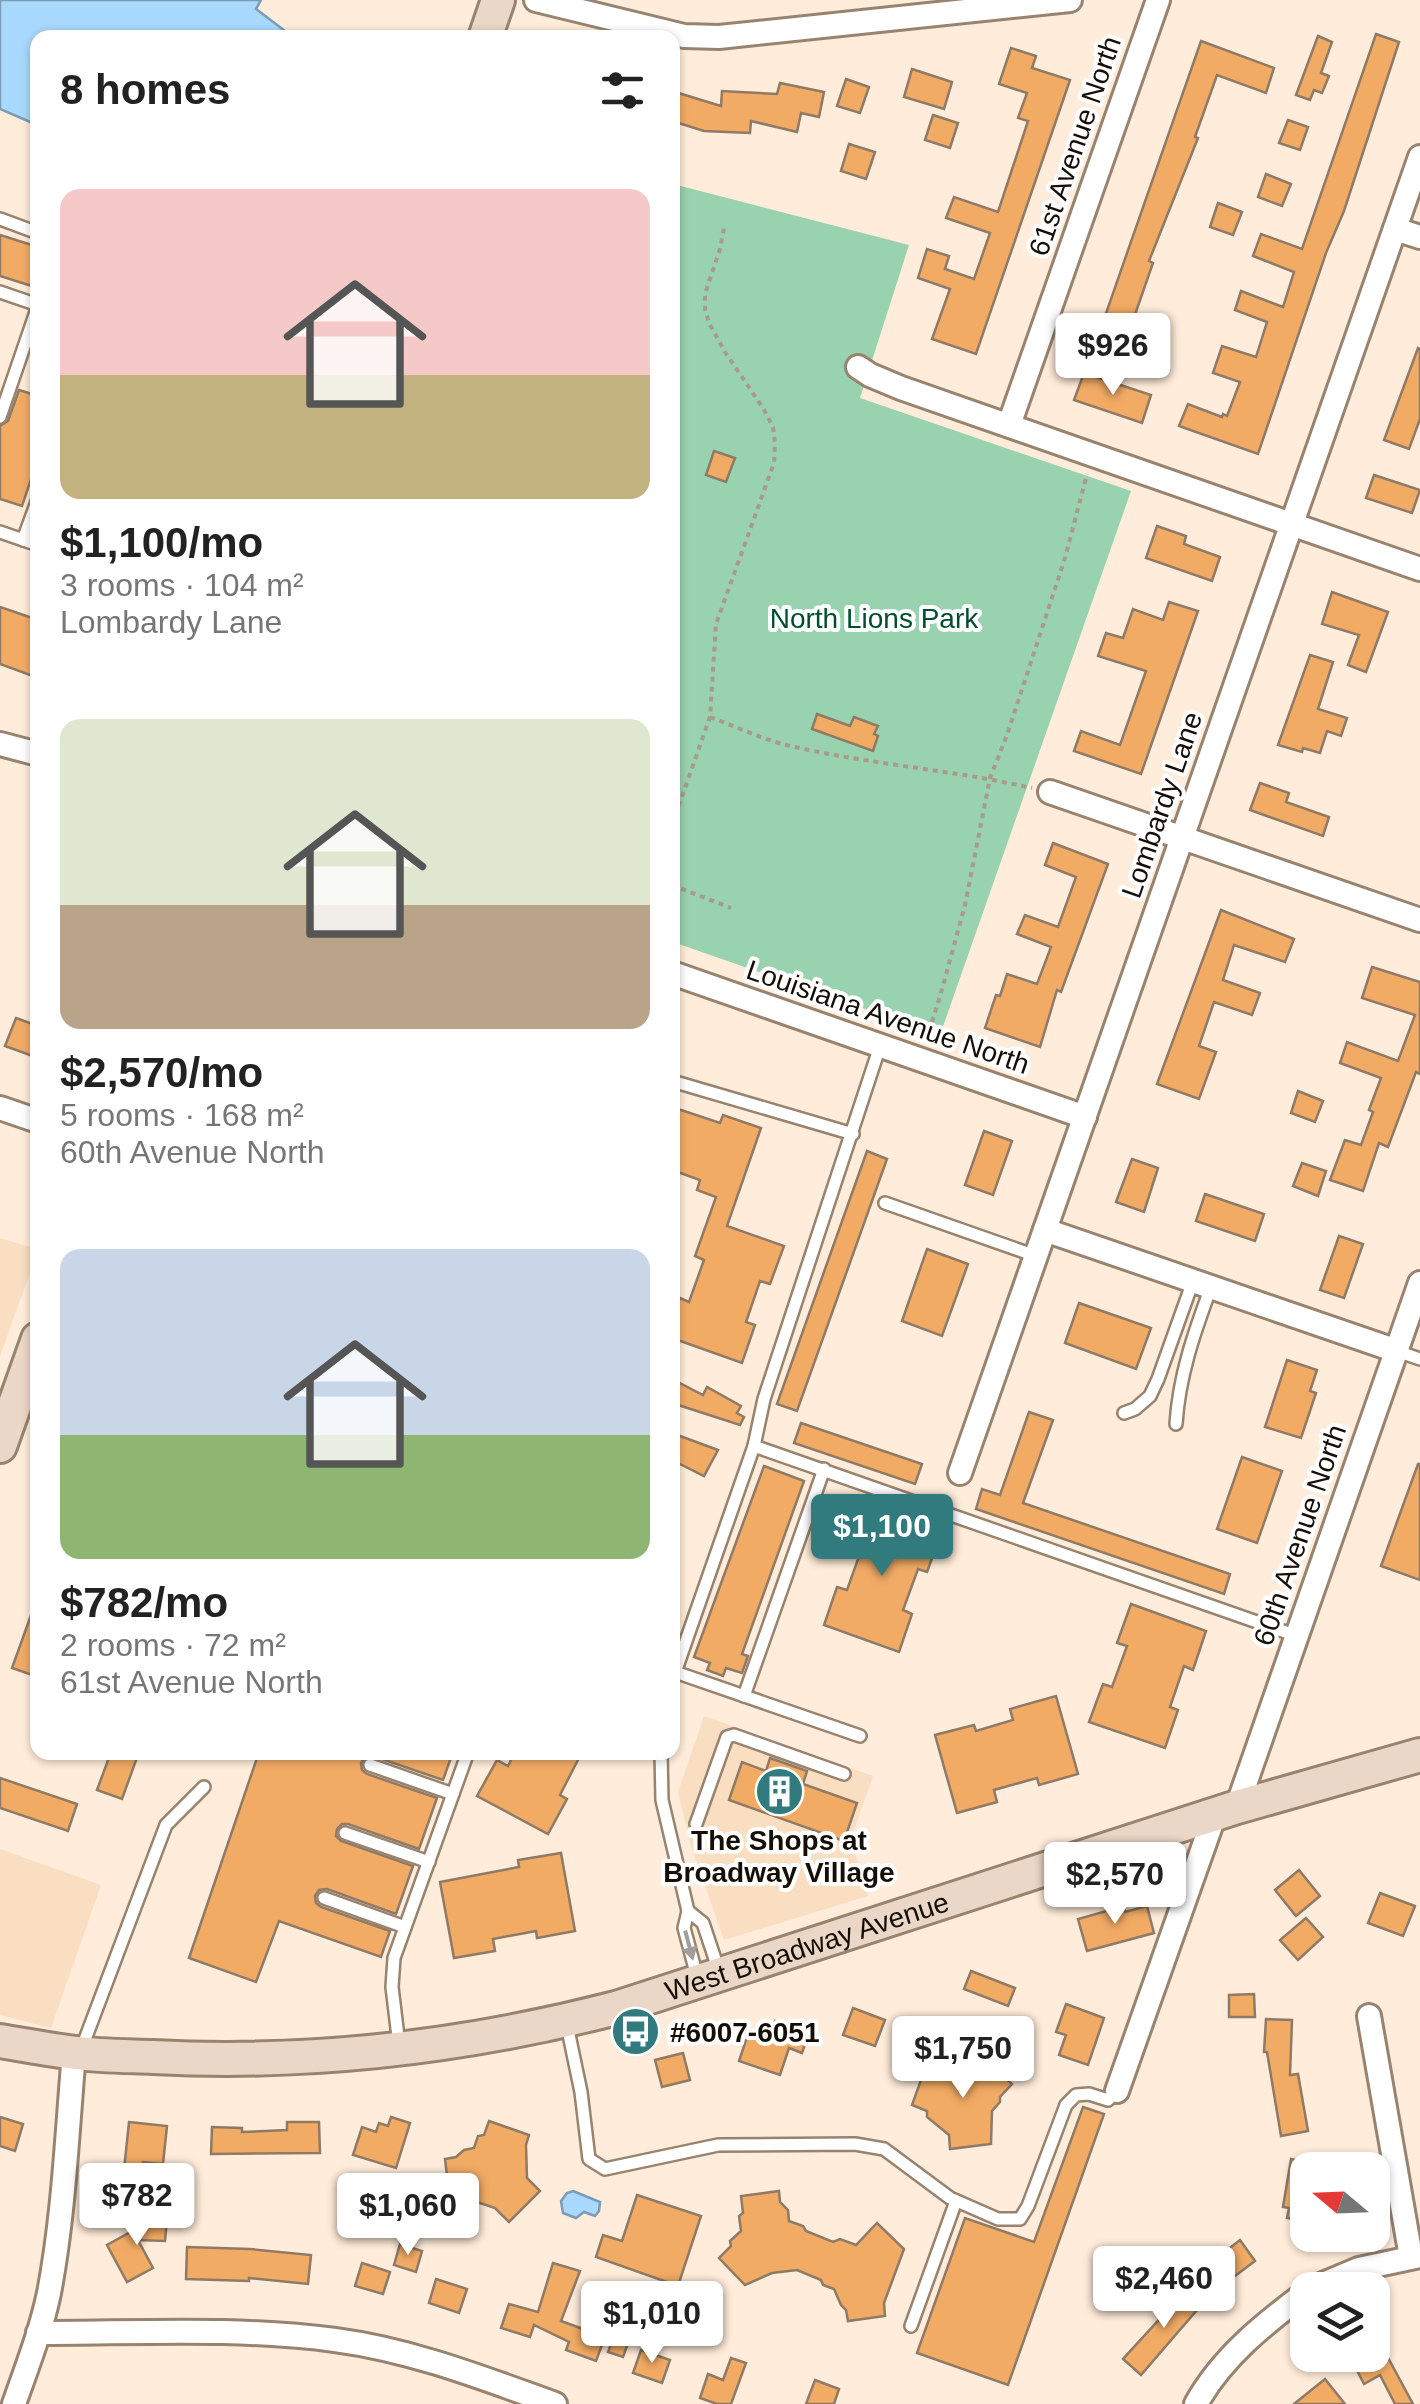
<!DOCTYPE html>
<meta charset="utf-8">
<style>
:root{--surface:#fff;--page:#f6f6f6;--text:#222;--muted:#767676;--accent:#317a7d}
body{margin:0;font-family:Arial,sans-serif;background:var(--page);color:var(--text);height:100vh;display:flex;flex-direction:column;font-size:38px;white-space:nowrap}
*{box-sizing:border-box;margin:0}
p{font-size:32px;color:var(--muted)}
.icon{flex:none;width:55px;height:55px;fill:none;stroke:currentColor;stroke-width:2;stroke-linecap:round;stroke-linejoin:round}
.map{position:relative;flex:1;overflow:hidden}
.side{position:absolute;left:30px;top:30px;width:650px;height:1730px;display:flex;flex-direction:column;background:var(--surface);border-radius:20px;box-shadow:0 2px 8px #0004}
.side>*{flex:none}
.needle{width:65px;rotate:289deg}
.buttons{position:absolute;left:1290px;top:2152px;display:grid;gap:20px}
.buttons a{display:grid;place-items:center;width:100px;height:100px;border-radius:20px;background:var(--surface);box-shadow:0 2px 8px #0004;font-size:50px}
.price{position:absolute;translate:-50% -85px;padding:0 22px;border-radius:10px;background:#fff;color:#222;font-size:32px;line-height:65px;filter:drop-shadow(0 2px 5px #0008)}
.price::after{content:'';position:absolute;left:50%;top:60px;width:30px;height:22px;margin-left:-15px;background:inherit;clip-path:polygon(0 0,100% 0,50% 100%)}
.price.on{background:var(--accent);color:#fff}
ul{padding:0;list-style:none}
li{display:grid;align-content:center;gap:20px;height:530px;padding:0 30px}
li span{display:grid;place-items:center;height:310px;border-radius:20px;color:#555}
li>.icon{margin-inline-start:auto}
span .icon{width:180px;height:180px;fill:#fffc;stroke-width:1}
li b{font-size:42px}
h2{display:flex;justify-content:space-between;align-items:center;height:120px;padding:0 30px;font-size:42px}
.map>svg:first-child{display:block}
.built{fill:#fadec1}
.green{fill:#99d2ae}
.water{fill:#a9d9fe;stroke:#7d9cb4;stroke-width:2.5}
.building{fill:#f2ab65;stroke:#8f7a66;stroke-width:2.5}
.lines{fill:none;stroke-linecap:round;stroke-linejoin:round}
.lane-casing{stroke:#98836f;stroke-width:16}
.street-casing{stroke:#98836f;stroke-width:28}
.secondary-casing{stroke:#98836f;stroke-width:38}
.path{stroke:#a99a8c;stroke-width:4;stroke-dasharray:5 5;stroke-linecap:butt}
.lane{stroke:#fff;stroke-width:11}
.street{stroke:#fff;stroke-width:22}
.secondary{stroke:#ebd7c7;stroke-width:32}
.oneway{fill:#a19f9c}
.labels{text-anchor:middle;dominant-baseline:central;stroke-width:8;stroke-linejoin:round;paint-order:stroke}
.street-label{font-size:28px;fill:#150e07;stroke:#fff}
.park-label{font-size:28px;fill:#004e2c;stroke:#fff}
.poi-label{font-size:28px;font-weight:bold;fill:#150e07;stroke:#fff}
</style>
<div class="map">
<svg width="1420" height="2404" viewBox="0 0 1420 2404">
<rect width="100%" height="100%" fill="#ffecda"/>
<g class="built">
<polygon points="0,1238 37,1249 38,1251 0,1356"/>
<polygon points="704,1716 873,1776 851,1839 868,1896 724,1940 690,1843 678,1792"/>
<polygon points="0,1849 101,1885 51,2028 0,2015"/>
</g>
<polygon class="green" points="673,184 909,245 860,398 1131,491 940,1035 673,942"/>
<g class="water">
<polygon points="0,0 261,0 256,9 293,37 38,38 37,125 0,109"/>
<polygon points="573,2191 600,2202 599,2211 595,2216 584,2212 576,2218 563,2213 561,2201 567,2193"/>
</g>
<g class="building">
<polygon points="1376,34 1399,42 1344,211 1326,253 1258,454 1179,426 1188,404 1222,417 1223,414 1227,416 1240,382 1213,373 1222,346 1256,357 1267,322 1235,310 1241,291 1283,307 1294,272 1253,256 1261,234 1302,249"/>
<polygon points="1318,36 1332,42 1321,73 1329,76 1322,93 1314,90 1310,100 1296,95"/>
<polygon points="1201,41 1274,68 1266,93 1217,75 1195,137 1198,138 1149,261 1153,263 1122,352 1096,342"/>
<polygon points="1011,48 1036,56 1032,68 1070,80 976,354 932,339 950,289 918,278 927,249 949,256 945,269 974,279 990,233 946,218 954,197 998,212 1028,121 1018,118 1027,93 999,84"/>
<polygon points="912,69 952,82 944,109 904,97"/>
<polygon points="846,79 869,87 860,113 837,106"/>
<polygon points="780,83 824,92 819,117 801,113 797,132 751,121 750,133 704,131 672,121 672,91 721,106 722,91 777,94"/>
<polygon points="933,115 958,123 950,148 925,140"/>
<polygon points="1288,120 1308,127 1300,150 1279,143"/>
<polygon points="849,144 875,152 866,179 841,171"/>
<polygon points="1266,174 1291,184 1282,206 1258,197"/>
<polygon points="1218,203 1242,212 1233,235 1210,227"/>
<polygon points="0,235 38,247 38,288 0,276"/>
<polygon points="1418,348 1420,349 1420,419 1409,449 1384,440"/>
<polygon points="1084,373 1151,395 1142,423 1074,400"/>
<polygon points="19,390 38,396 38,459 22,506 0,499 0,426 8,421"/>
<polygon points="714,451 735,458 726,482 706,475"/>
<polygon points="1374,475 1420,490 1412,513 1366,498"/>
<polygon points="1157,526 1186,536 1184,544 1220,557 1212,581 1146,558"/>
<polygon points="1332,592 1388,612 1366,672 1348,665 1359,635 1322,624"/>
<polygon points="1169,602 1198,611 1141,774 1074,751 1081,731 1120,745 1146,671 1098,656 1106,633 1123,638 1133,609 1163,620"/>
<polygon points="0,607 38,620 38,678 0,664"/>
<polygon points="1310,655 1333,662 1318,709 1347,718 1341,736 1327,731 1320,753 1303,748 1302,752 1278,745"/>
<polygon points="817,714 850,726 854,717 878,726 874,734 878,736 873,751 812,729"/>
<polygon points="1260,783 1289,793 1286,802 1329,817 1323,836 1250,810"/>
<polygon points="1053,843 1108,864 1061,992 1057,990 1040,1047 985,1028 996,995 1000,996 1007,974 1037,984 1051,947 1017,934 1025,915 1058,927 1076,877 1045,865"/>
<polygon points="1221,910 1294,939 1285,962 1234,945 1223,980 1260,993 1252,1015 1214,1002 1199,1046 1216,1052 1199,1099 1157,1084"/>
<polygon points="1372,967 1420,982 1420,1074 1416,1072 1388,1147 1379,1143 1363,1191 1330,1180 1345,1140 1361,1145 1373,1112 1369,1110 1381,1078 1340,1063 1347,1042 1398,1061 1415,1015 1362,998"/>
<polygon points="16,1018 38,1026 38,1058 5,1046"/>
<polygon points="1298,1091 1323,1101 1315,1122 1291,1113"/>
<polygon points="672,1107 720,1123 723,1115 761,1128 727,1226 784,1246 770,1284 760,1281 746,1322 755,1325 742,1363 672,1338 672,1319 680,1298 689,1302 704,1260 695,1256 716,1197 697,1190 700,1180 672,1170"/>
<polygon points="984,1131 1012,1141 993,1195 965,1185"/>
<polygon points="867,1151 887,1159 797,1411 777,1404"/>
<polygon points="1132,1159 1158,1168 1144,1212 1116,1202"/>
<polygon points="1302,1163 1326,1171 1318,1196 1293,1186"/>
<polygon points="1205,1194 1264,1214 1255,1241 1196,1221"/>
<polygon points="1339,1236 1363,1244 1344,1298 1320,1290"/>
<polygon points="927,1249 968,1264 942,1336 902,1321"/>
<polygon points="1079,1303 1151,1328 1136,1369 1065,1343"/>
<polygon points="1287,1360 1317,1370 1310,1391 1316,1393 1301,1438 1265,1427"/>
<polygon points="672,1379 703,1395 707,1387 741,1406 737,1413 744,1417 740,1425 672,1403"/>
<polygon points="1029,1412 1053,1420 1023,1503 1230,1574 1224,1594 976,1509 982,1489 1000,1495"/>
<polygon points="801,1423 922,1464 915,1484 794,1443"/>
<polygon points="672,1433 718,1450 704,1476 672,1460"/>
<polygon points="1242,1457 1282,1471 1257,1543 1217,1529"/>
<polygon points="1418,1464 1420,1464 1420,1580 1381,1566"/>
<polygon points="764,1466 804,1481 742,1654 748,1656 742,1673 726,1668 723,1676 707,1670 710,1663 694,1657"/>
<polygon points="865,1507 941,1534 927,1572 918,1569 903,1610 912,1614 899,1652 824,1625 837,1587 847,1590 862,1548 852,1545"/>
<polygon points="35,1604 38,1604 38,1677 12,1668"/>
<polygon points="1131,1604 1206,1631 1193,1670 1184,1666 1170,1707 1178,1710 1165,1748 1089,1722 1103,1684 1112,1687 1127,1646 1117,1643"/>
<polygon points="1056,1696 1078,1774 1039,1785 1037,1778 994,1790 997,1802 957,1813 935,1735 974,1725 976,1731 1013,1720 1010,1709"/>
<polygon points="111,1752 139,1752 122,1799 97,1790"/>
<polygon points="259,1752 453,1752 443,1780 373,1756 365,1757 361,1763 362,1770 367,1774 437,1798 419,1849 348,1824 342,1824 337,1829 336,1836 341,1841 413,1866 396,1914 327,1889 319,1890 315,1896 316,1903 321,1907 390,1931 381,1957 279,1921 256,1982 189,1958"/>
<polygon points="515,1752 582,1752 560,1795 567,1799 548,1834 477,1796 497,1760 508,1766"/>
<polygon points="770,1758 807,1771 803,1784 857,1803 844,1841 729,1800 742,1762 766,1771"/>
<polygon points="0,1778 77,1804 68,1831 0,1808"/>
<polygon points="561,1853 575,1931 537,1938 536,1931 493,1939 495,1951 454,1958 440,1882 519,1867 518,1860"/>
<polygon points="1299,1870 1320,1896 1296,1916 1275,1890"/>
<polygon points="1380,1893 1415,1906 1403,1936 1368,1923"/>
<polygon points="1124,1906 1125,1912 1147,1906 1154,1933 1087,1951 1078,1919"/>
<polygon points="1306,1918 1323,1937 1298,1960 1280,1940"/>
<polygon points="971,1971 1015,1988 1008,2006 964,1989"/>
<polygon points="1254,1994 1255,2017 1229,2017 1229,1995"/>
<polygon points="1066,2004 1104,2018 1088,2065 1059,2055 1066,2035 1056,2032"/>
<polygon points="853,2008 885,2020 875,2046 843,2035"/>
<polygon points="1266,2019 1292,2020 1290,2075 1298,2074 1308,2131 1281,2136 1267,2052 1264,2052"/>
<polygon points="775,2021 809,2032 802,2053 789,2048 780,2075 739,2061 749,2031 760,2035 764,2025 773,2028"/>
<polygon points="683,2053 690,2080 662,2087 655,2060"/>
<polygon points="982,2056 1012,2084 1000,2097 1000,2102 992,2111 991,2144 950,2149 949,2135 927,2117 927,2111 912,2105 926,2066 941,2071 945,2066 959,2071 965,2064 976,2063"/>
<polygon points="1083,2107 1104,2114 1008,2385 917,2353 965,2218 1034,2242"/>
<polygon points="0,2117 23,2124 15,2151 0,2146"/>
<polygon points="391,2117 410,2123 396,2168 353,2155 362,2127 376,2132 379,2123 388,2126"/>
<polygon points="489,2121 529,2135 526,2145 527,2178 540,2191 509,2222 495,2208 477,2202 470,2203 467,2199 450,2201 445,2159 456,2157 464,2150 474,2148 478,2136 484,2135"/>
<polygon points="129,2122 167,2126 163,2164 143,2162 126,2211 120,2210 121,2199 108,2195 118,2167 124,2170"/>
<polygon points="287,2122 319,2122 320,2153 211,2154 212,2127 242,2128 242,2132 287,2130"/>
<polygon points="1291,2159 1308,2162 1308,2221 1287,2218 1289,2208 1283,2207"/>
<polygon points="779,2191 780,2202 788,2210 789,2221 803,2226 806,2231 833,2242 840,2239 856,2245 877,2223 904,2249 884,2303 885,2316 848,2321 846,2310 841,2305 834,2289 823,2285 821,2280 797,2270 772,2273 745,2285 719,2258 731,2246 730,2241 741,2231 739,2216 743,2213 741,2196"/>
<polygon points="637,2195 701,2216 678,2286 596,2257 603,2235 622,2241"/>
<polygon points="154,2219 167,2219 165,2241 138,2240 153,2268 127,2282 107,2245"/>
<polygon points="1240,2240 1255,2261 1223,2285 1208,2265"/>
<polygon points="400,2244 422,2251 416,2272 394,2265"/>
<polygon points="187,2247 250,2249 311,2255 308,2284 249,2278 249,2281 186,2279"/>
<polygon points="362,2263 390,2272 383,2294 355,2286"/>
<polygon points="553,2263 580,2271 561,2321 605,2337 596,2361 566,2350 569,2342 534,2325 530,2337 501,2328 509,2304 538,2312"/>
<polygon points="436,2279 467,2289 459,2313 429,2303"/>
<polygon points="1185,2286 1203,2303 1141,2375 1123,2359 1165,2313 1163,2311"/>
<polygon points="1372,2328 1413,2404 1395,2404 1380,2375 1364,2384 1349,2355 1372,2355"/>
<polygon points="616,2332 630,2338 623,2357 608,2352"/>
<polygon points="641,2350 670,2360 662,2383 633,2373"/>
<polygon points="731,2358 746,2363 731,2404 717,2404 700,2398 708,2374 723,2380"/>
<polygon points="1325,2379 1345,2404 1294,2404"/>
<polygon points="815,2380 839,2389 834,2404 806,2404"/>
</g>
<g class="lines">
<defs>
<g id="lane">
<polyline points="0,219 38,233"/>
<polyline points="0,292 38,305"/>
<polyline points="0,417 38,306"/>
<polyline points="0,532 38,545"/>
<polyline points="23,540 38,499"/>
<polyline points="672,1081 853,1134"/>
<polyline points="885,1203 1036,1256"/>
<polyline points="1397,1351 1420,1359"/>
<polyline points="1124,1413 1135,1409 1150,1396 1158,1379 1193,1281"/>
<path d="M1176 1424C1179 1376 1194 1333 1211 1287"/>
<polyline points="754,1446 1297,1636"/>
<polyline points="675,1672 860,1736"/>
<polyline points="672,1681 754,1446 764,1399 880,1046"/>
<polyline points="744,1696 824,1469"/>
<polyline points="661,1752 662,1800 688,1911"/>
<polyline points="370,1765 453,1794"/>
<polyline points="696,1824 727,1737 734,1735 844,1774"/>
<polyline points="345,1833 429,1862"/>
<polyline points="324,1898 405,1927"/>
<polyline points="698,1980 684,1928 688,1911 703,1923 719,1971"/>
<polyline points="567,2025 581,2092 589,2159 605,2169 718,2145 855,2144 884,2149 950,2198 998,2219 1020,2219 1028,2206 1066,2105 1076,2095 1089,2094 1108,2100 1117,2091"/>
<polyline points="399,2045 392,1987 394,1958 468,1752"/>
<polyline points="81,2050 166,1825 204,1787"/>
<polyline points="911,2326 956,2201"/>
</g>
<g id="street">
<polyline points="536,0 684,36 719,37 1070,0"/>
<polyline points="1395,229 1420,237"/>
<polyline points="858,367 870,375 901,388 1420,569"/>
<polyline points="1009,425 1158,0"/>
<polyline points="0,744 38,754"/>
<polyline points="1050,792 1420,920"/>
<polyline points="672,973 1085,1117"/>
<polyline points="0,1108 38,1121"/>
<polyline points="1045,1230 1397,1351"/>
<polyline points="960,1473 1420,157"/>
<polyline points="1237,1807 1420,1283"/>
<polyline points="1369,2016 1411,2257"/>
<polyline points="1117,2091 1215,1814"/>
<polyline points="1309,2290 1359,2269 1420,2256"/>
<path d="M38 2333C137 2333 238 2327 335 2340 411 2350 483 2378 555 2404"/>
<path d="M14 2404C27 2367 41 2331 49 2293 64 2214 67 2133 74 2053"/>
<path d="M1196 2404C1222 2357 1265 2323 1308 2291"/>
</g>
<g id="secondary">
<polyline points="485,38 498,0"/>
<polyline points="0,1446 38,1339"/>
<path id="s1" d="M0 2041C25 2045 50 2050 76 2053 101 2056 127 2056 153 2057 309 2065 465 2047 616 2008L1237 1807 1420 1755"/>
</g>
</defs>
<use href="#lane" class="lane-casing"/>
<use href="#street" class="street-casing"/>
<use href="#secondary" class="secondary-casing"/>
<g class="path">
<path d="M710 717C734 726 758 737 782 744 864 764 949 769 1032 788"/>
<polyline points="672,825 710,717 716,624 774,463 775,444 773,427 763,408 725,352 709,323 705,309 705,294 720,249 724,228"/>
<polyline points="672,885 731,908"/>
<polyline points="926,1041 941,993 965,905 990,778 1007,735 1065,558 1087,474"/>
</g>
<use href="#lane" class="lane"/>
<use href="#street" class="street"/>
<use href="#secondary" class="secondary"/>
</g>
<defs><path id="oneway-solid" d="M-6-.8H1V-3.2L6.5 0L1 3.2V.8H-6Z" transform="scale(2.5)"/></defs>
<use class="oneway" href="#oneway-solid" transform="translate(689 1945) rotate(75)"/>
<defs>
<symbol id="building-disc" viewBox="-11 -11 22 22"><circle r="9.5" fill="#317a7d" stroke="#fff"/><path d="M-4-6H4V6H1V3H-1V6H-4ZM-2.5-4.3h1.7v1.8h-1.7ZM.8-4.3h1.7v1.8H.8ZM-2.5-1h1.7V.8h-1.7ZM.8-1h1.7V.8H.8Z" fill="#fff"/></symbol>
<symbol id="bus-disc" viewBox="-11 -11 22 22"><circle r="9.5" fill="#317a7d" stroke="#fff"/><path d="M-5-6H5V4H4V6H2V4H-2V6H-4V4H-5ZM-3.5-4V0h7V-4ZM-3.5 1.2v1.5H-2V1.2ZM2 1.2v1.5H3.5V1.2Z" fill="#fff"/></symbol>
</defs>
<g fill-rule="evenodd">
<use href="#building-disc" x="752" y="1764" width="55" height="55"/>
<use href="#bus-disc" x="608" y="2004" width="55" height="55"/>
</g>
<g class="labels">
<g class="street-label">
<text transform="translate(1075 146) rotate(-71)">61st Avenue North</text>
<text transform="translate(1162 805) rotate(-71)">Lombardy Lane</text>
<text transform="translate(888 1017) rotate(19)">Louisiana Avenue North</text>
<text transform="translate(1300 1535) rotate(-71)">60th Avenue North</text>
<text stroke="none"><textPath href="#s1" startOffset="822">West Broadway Avenue</textPath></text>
</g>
<g class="park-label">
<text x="874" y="618">North Lions Park</text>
</g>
<g class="poi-label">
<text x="779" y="1840">The Shops at<tspan x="779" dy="32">Broadway Village</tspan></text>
<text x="670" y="2032" text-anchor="start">#6007-6051</text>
</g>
</g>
</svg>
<div class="buttons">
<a><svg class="needle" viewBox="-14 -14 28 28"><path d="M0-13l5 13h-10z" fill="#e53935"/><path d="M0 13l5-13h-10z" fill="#767676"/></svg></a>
<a><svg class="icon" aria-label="layers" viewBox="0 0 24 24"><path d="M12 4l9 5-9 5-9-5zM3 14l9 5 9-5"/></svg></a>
</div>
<b class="price" style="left:1113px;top:398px">$926</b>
<b class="price on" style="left:882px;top:1579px">$1,100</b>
<b class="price" style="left:1115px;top:1927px">$2,570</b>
<b class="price" style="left:963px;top:2101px">$1,750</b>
<b class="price" style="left:137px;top:2248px">$782</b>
<b class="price" style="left:408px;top:2258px">$1,060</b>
<b class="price" style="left:1164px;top:2331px">$2,460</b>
<b class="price" style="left:652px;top:2366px">$1,010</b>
<section class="side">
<h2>8 homes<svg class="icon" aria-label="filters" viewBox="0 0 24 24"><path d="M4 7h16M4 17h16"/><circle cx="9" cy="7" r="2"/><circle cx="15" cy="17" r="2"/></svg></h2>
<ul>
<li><span style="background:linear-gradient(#f6c9c9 60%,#c2b280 0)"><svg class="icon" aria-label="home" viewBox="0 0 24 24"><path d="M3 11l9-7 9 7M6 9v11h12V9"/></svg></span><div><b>$1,100/mo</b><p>3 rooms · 104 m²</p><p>Lombardy Lane</p></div></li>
<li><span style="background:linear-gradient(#dfe7d0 60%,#b9a48a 0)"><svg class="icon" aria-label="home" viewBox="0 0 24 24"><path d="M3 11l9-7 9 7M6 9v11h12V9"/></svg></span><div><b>$2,570/mo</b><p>5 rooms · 168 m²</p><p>60th Avenue North</p></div></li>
<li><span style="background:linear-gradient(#c9d6e8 60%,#8fb573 0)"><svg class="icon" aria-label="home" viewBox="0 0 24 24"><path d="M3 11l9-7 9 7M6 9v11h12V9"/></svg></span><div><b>$782/mo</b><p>2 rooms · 72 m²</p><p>61st Avenue North</p></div></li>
</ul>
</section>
</div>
